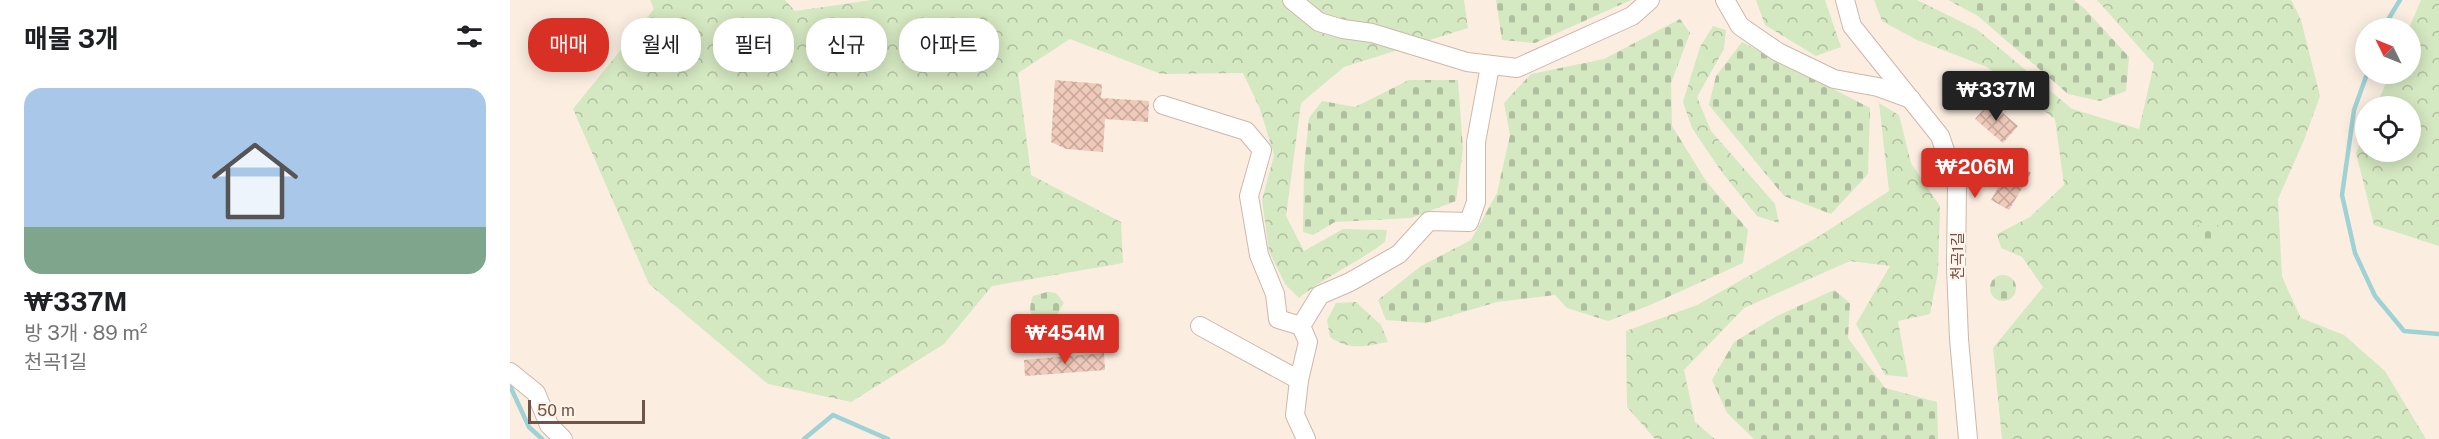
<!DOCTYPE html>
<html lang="ko">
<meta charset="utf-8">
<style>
:root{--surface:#fff;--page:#f2f2f2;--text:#202124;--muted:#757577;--accent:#d93025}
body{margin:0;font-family:"Public Sans","Noto Sans KR",sans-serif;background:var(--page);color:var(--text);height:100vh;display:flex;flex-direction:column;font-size:22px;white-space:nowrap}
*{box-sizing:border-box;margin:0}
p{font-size:20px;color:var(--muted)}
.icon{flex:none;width:33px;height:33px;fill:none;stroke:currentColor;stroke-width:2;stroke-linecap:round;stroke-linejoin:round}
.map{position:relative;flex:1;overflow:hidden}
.sheet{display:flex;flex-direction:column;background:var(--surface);width:510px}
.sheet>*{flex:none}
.top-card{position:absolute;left:18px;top:18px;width:570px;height:54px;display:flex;gap:12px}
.needle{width:39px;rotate:313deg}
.tools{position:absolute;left:1845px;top:18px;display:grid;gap:12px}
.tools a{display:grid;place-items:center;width:66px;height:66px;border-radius:50%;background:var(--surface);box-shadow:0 3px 15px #0003;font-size:30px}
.scale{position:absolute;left:18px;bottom:15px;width:117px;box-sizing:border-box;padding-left:6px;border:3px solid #715349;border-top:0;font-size:16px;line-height:21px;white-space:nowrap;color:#715349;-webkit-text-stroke:4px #fef3e7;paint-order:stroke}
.price{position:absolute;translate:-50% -51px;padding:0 14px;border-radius:6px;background:var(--accent);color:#fff;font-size:20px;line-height:39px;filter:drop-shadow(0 2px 3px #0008)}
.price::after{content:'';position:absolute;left:50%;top:36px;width:18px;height:14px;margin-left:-9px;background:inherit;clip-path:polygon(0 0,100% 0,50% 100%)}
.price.selected{background:#222;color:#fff}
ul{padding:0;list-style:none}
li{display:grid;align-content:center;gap:12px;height:318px;padding:0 24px}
li span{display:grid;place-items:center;height:186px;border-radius:18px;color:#555}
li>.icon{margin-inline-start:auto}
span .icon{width:108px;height:108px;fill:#fffc;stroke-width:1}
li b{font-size:26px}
h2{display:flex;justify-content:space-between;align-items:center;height:72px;padding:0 24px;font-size:26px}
.chip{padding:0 21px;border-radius:24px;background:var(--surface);box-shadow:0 3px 15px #0003;font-size:21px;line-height:54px}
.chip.selected{background:var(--accent);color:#fff}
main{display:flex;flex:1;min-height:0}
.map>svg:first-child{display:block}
.forest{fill:url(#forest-crowns)}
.cemetery{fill:url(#cemetery-stones)}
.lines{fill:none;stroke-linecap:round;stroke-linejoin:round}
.stream{stroke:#9ed2d5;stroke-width:4.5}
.building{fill:url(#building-cross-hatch)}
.minor-casing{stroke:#ceb7ac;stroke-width:20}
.minor{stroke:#fff;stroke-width:18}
.labels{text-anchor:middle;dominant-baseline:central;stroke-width:4.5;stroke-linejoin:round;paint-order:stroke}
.street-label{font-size:15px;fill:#715349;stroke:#fef3e7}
</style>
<main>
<section class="sheet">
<h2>매물 3개<svg class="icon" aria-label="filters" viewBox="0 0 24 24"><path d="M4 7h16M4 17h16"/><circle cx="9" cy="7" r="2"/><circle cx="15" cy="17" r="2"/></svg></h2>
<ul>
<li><span style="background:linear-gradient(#a9c7e8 75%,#7fa58c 0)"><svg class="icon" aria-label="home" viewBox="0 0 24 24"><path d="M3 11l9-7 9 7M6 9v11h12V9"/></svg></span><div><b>₩337M</b><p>방 3개 · 89 m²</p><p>천곡1길</p></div></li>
</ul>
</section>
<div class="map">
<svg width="1929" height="439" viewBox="0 0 1929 439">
<defs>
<pattern id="forest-crowns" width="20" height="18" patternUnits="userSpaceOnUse" patternTransform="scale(1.5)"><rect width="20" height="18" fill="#d4e8c1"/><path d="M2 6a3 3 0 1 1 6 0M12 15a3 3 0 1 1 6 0" fill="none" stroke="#b0bf9f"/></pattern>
<pattern id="cemetery-stones" width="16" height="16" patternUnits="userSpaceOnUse" patternTransform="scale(1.5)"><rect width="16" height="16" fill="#d4e8c1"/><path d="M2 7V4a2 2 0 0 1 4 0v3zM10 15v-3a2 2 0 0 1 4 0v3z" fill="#b0bf9f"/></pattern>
<pattern id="building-cross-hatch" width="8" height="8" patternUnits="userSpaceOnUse" patternTransform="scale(1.5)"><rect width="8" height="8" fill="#efcaba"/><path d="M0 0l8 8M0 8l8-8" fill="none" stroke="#c6a799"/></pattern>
</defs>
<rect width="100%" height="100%" fill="#fbeee1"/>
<g class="forest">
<path d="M140 0H275L285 11 362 0H954L958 28 834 67 791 103 776 216 794 251 833 229 877 230 875 242C847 263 816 276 789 298L775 284 759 251 752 200 764 155 750 109 733 73 651 74 560 39 508 73 521 175 611 222 613 263 482 286 434 344 341 402 258 384 139 284 63 109 144 9Z"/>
<polygon points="1246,0 1315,0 1331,47 1306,56 1255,25"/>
<polygon points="1364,0 1407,0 1468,30 1562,109 1629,129 1644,64 1587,0 1781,0 1791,20 1810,96 1794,140 1768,199 1772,277 1791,318 1834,335 1875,371 1916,439 1492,439 1483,348 1533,287 1512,257 1491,248 1487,234 1520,217 1554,185 1545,119 1477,67 1407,40 1372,21"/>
<polygon points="1911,0 1929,0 1929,246 1864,225 1846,153 1855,131 1856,152 1900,152 1900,106 1866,106 1880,74 1900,74 1899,28"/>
<polygon points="1203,26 1216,30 1214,49 1187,97 1201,131 1265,204 1269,223 1247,216 1211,171 1182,128 1173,102 1190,47"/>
<polygon points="1369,103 1389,115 1401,163 1430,206 1428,272 1420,314 1388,321 1398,377 1375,375 1346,324 1380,266 1340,261 1234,308 1174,370 1185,422 1205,439 1145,439 1117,407 1116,331 1187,305 1311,235 1379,191"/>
<path d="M846 302 871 325 878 342C855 346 840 351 820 337L817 320 826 303Z"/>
</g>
<g class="cemetery">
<polygon points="986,0 1121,0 1025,43 992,40"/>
<polygon points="1438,0 1564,0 1575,9 1619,57 1616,91 1590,101 1558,94 1468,16"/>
<polygon points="1170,19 1180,33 1161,83 1162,126 1196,181 1238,230 1233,263 1138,306 1098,321 1057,308 1045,295 987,302 916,323 876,320 868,300 911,266 961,240 987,193 1000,135 994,103 1021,74 1094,59"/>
<polygon points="1232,42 1360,108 1358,174 1321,214 1274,196 1199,105 1206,76"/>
<polygon points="899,80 948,80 953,149 946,201 901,218 825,222 803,235 793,232 794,167 799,118 812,101 845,107"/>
<circle cx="1698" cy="234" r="13"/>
<circle cx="1493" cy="288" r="13"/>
<polygon points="1324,290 1340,303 1338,338 1375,388 1427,402 1428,439 1244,439 1217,413 1202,380 1224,342 1267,316"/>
<path d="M537 292 546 293 554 303 545 318 529 321C518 314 519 308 523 296Z"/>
</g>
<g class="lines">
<g class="stream">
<polyline points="1873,28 1890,0"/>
<polyline points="1857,74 1844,110 1832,195 1845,253 1865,296 1894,331 1929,334"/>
<polyline points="0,386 19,427 32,439"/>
<polyline points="294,439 323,415 378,439"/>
</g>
</g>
<g class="building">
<polygon points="545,80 592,84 591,98 639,101 638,122 595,119 593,152 556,149 541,142"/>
<polygon points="1480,102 1508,126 1493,143 1465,119"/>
<polygon points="1503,162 1521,173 1499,210 1481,200"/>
<polygon points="594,353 595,370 515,376 514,360"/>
</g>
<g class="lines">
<defs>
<g id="minor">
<polyline points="782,0 809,22 833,29 862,33 957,62 1007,68 1122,16 1140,0"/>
<polyline points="1215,0 1230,26 1268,52 1324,79 1368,87 1401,99"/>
<polyline points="1335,0 1342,26 1430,136 1447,186 1446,267 1449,339 1458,439"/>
<polyline points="653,105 736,131 752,150 739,196 749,255 765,294 768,319 791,326 798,342 789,380 785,415 796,439"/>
<polyline points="690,326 789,380"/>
<polyline points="791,326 810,295 840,282 889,254 919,221 959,222 966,202 966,142 980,66"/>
<polyline points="0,372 26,393 39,425 53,439"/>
</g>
</defs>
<use href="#minor" class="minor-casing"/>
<use href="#minor" class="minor"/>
</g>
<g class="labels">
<g class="street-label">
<text transform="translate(1447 256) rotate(-90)">천곡1길</text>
</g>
</g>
</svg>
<div class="tools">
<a><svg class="needle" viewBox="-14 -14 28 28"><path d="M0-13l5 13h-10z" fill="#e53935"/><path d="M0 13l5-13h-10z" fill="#757577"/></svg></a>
<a><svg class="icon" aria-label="locate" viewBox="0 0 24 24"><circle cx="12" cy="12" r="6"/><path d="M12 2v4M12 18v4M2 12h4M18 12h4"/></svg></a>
</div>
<div class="scale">50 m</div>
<b class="price selected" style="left:1486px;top:122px">₩337M</b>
<b class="price" style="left:1465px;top:199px">₩206M</b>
<b class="price" style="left:555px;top:365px">₩454M</b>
<div class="top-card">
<a class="chip selected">매매</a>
<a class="chip">월세</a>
<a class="chip">필터</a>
<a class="chip">신규</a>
<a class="chip">아파트</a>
</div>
</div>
</main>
